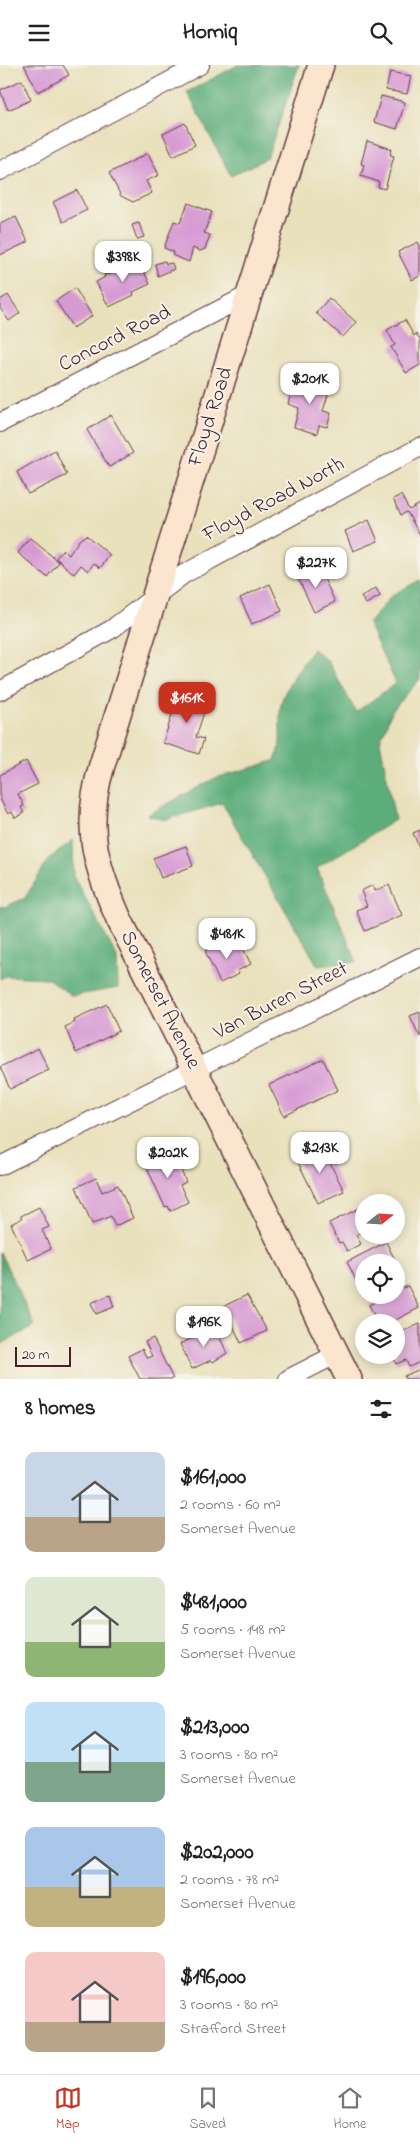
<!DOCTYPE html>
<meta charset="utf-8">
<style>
:root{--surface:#fff;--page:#f6f6f6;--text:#222;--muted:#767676;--line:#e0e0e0;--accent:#c8321e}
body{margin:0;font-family:"Indie Flower",sans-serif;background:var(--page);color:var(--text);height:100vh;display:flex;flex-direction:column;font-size:19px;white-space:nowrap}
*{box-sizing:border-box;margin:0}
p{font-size:16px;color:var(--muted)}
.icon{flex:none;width:28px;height:28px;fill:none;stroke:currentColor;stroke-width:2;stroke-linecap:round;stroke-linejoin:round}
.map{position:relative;height:1314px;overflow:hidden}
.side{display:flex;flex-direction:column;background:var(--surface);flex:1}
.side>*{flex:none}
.needle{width:32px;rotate:72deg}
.tools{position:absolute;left:355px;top:1129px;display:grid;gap:10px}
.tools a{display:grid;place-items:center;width:50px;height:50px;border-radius:50%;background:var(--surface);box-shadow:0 2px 12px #0003;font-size:25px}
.scale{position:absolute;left:15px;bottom:12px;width:56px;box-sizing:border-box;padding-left:5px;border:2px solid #4a1f2b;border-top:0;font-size:14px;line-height:18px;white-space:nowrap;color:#4a1f2b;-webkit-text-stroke:4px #f7f3e8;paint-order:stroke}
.price{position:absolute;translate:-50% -42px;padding:0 11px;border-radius:10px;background:#fff;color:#222;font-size:16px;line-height:32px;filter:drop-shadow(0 1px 2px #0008)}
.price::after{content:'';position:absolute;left:50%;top:30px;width:15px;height:11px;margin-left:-8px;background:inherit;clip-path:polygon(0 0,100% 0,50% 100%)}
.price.on{background:var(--accent);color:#fff}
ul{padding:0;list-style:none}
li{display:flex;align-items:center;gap:15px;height:125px;padding:0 25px}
li span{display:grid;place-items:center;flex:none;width:140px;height:100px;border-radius:10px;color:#555}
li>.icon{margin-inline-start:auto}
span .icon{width:60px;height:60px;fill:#fffc;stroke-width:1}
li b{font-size:21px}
h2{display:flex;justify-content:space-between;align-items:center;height:60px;padding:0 25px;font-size:21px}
header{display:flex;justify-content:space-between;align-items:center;height:65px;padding:0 25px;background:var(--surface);font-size:22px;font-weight:700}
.tabs{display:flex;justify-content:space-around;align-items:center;height:70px;border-top:1px solid var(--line);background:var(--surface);font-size:14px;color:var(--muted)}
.tabs a{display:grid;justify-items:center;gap:2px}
.tabs .on{color:var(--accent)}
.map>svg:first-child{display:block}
.forest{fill:#5cad7a;stroke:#536652}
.building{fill:#d79bd4}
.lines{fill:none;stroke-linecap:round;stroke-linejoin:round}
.street-casing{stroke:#623c41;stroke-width:20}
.secondary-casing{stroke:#623c41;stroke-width:28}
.street{stroke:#fff;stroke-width:18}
.secondary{stroke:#fbe5cf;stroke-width:25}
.labels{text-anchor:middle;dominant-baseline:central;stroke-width:4;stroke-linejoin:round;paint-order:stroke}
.street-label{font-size:21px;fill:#4a1f2b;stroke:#f7f3e8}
</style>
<header><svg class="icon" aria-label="menu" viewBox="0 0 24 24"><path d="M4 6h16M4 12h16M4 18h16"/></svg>Homiq<svg class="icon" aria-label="search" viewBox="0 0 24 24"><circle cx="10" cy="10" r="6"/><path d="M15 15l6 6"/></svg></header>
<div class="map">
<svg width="420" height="1314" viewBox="0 0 420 1314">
<rect width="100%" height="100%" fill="#f7f3e8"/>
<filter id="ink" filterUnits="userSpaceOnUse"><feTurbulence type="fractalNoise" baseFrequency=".02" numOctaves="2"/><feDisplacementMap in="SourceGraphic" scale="10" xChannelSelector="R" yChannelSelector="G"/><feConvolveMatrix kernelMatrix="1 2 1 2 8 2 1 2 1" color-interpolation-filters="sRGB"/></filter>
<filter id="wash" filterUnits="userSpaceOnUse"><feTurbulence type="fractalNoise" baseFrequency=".0096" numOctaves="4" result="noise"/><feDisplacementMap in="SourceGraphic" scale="20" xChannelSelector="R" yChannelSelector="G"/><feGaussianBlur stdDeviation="1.12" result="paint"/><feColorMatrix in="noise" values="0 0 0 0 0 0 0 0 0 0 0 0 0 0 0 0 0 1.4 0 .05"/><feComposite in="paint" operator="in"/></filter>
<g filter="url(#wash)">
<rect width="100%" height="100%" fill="#e9e0bc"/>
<g class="forest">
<polygon points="238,0 299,0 267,93 231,111 187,27"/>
<path d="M420 515V614L392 646 380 676 395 755 317 803 357 897 318 901 222 738 165 755 147 750 215 713 274 696C285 680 277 658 281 639 285 621 302 599 313 584L328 596 356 647 396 618 368 559 392 530Z"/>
<polygon points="73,775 74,812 117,892 118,923 72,931 47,913 6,911 0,914 0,841 4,842 25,833 49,794"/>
<polygon points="0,1187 35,1261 0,1280"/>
</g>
<g id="blocks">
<g class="building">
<polygon points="24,0 63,0 69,10 38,27"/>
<polygon points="390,7 411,11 407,29 386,25"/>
<polygon points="22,15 31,35 8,45 0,25"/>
<polygon points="381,31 405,37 397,64 374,57"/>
<polygon points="185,58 195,80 173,91 163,69"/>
<polygon points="367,76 392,84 390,90 394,91 385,124 378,122 379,117 361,111 364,100 361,99"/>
<polygon points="148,88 159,110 146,116 152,128 133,137 121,131 109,108"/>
<polygon points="77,125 87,145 63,157 53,137"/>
<polygon points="188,138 212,147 204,168 210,170 205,184 200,186 193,183 189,197 172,190 174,187 164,183 174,156 180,158"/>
<polygon points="16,152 28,177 0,190 0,159"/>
<polygon points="139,158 144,172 137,174 132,160"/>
<polygon points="418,177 420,181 420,211 412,215 398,187"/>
<polygon points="138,194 150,219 133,227 134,230 109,242 96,217 105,212 104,209 109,210 126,202 124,198"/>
<polygon points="165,196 166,199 172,198 174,204 158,211 155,199"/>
<polygon points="75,223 92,251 73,263 56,236"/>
<polygon points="8,230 20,248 9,256 0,243 0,235"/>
<polygon points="329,233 356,257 343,272 316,248"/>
<polygon points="405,255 414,271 416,269 420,275 420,300 406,308 391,282 395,280 387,265"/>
<polygon points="295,313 330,323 323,346 331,348 327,362 319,360 317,369 294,362 299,343 288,339"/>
<polygon points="111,350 133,388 109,402 87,365"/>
<polygon points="55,385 67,410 28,429 17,407"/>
<polygon points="401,430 409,445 420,439 420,470 407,447 401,450 393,434"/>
<polygon points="369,455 378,476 353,486 345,466"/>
<polygon points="86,470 110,490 100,503 94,498 88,506 81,500 74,509 56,493 63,485 69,490 79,475"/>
<polygon points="30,473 59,497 47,512 18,488"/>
<polygon points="318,501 335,537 314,547 297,511"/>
<polygon points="270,519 282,546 252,559 240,533"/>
<polygon points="376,523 380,531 366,539 361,532"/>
<polygon points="192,628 204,631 202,636 207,638 196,672 204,674 199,689 163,678 175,640 179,642 183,631 190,633"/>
<polygon points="26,696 38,719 18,729 24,741 21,742 24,748 15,753 12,747 8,749 0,734 0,710"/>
<polygon points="420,765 420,784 413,768"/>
<polygon points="186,781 193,801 161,813 153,793"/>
<polygon points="373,820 375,826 389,820 402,850 365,866 356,845 367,841 361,826"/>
<polygon points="223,875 227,882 239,876 251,899 237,906 239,909 220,918 205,886"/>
<polygon points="107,939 119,966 76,988 65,962 75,957 74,954"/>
<polygon points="420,947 420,972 410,951"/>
<polygon points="38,983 49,1005 10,1024 0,1002"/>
<polygon points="323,994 338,1025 284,1051 269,1020"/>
<polygon points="321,1080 344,1126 318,1138 296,1093"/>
<polygon points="158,1084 161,1090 172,1085 186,1117 180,1120 188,1137 170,1146 168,1141 165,1142 145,1098 155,1094 154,1086"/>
<polygon points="96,1113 102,1127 118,1120 133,1153 115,1161 111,1151 92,1159 76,1122"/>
<polygon points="364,1141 364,1167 356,1170 361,1179 347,1186 342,1177 339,1178 329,1158"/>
<polygon points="39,1142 49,1162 42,1165 51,1184 28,1195 11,1159 21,1154 21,1151"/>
<polygon points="386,1177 401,1207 396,1209 396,1198 364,1198 364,1213 357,1217 347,1197"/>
<polygon points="408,1221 419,1243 390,1258 378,1258 369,1240 389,1230 396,1230 396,1226"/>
<polygon points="110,1230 114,1242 96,1249 91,1238"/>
<polygon points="247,1230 267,1266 241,1278 224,1241"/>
<polygon points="420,1259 420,1297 409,1302 406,1295 396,1299 393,1290 396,1290 396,1269"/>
<polygon points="215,1262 227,1288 213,1297 211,1295 192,1304 180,1279"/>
<polygon points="153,1273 173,1314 140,1314 128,1291 142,1284 147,1293 152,1291 145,1277"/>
<polygon points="420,1304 420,1314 405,1314 404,1311"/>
</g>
</g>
</g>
<g filter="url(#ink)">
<use href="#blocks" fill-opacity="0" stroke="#623c41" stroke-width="1"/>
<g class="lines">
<defs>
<g id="street">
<polyline points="0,106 200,0"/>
<polyline points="0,358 250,229"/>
<polyline points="0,626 112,564 184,509 420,382"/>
<polyline points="0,1101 420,892"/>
<polyline points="288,1314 337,1289"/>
</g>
<path id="secondary" d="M321 0 102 700C84 760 94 798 119 854L349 1314"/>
</defs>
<use href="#street" class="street-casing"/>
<use href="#secondary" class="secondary-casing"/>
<use href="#street" class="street"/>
<use href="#secondary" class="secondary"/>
</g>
</g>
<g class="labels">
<g class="street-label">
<text transform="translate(115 274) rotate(-27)">Concord Road</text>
<text transform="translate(211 352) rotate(-72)">Floyd Road</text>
<text transform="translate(274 435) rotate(-28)">Floyd Road North</text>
<text transform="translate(160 935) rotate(63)">Somerset Avenue</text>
<text transform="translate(281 936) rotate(-27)">Van Buren Street</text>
</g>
</g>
</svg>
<div class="tools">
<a><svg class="needle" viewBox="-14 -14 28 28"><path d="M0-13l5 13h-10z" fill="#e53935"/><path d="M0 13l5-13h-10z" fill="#767676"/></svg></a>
<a><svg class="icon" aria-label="locate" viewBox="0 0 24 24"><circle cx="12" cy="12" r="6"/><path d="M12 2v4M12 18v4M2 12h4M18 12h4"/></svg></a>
<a><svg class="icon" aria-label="layers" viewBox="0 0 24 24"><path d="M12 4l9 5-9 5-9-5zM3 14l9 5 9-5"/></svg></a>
</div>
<div class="scale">20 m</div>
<b class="price" style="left:123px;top:218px">$398K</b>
<b class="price" style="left:310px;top:340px">$201K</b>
<b class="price" style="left:316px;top:524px">$227K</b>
<b class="price on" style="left:187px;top:659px">$161K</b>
<b class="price" style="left:227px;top:895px">$481K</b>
<b class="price" style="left:320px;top:1109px">$213K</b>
<b class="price" style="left:168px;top:1114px">$202K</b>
<b class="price" style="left:204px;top:1283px">$196K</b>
</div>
<section class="side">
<h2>8 homes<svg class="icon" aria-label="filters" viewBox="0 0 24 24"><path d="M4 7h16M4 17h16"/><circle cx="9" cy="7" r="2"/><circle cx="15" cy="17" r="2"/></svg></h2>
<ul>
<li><span style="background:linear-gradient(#c9d6e8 65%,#b9a48a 0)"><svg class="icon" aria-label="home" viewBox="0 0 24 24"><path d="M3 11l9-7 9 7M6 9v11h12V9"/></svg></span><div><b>$161,000</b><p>2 rooms · 60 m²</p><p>Somerset Avenue</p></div></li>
<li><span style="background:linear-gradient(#dfe7d0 65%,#8fb573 0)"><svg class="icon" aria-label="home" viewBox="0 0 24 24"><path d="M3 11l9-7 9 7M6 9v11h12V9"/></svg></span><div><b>$481,000</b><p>5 rooms · 148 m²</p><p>Somerset Avenue</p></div></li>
<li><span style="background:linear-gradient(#bfe0f5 60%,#7fa58c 0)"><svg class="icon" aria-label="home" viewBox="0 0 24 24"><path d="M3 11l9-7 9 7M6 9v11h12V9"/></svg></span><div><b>$213,000</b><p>3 rooms · 80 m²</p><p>Somerset Avenue</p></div></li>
<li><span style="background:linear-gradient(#a9c7e8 60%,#c2b280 0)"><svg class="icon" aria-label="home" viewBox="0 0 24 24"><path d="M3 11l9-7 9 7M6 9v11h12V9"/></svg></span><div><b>$202,000</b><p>2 rooms · 78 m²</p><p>Somerset Avenue</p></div></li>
<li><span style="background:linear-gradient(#f6c9c9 70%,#b9a48a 0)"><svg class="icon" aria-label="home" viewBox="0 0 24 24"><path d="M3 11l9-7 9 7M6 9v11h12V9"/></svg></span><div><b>$196,000</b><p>3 rooms · 80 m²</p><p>Strafford Street</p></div></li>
</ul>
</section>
<nav class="tabs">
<a class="on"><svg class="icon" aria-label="map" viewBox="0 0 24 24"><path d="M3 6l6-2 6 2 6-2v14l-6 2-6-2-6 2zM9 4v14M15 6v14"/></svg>Map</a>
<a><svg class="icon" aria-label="saved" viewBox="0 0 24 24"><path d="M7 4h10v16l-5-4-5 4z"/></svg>Saved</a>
<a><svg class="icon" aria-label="home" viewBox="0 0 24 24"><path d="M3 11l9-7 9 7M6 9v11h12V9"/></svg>Home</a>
</nav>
